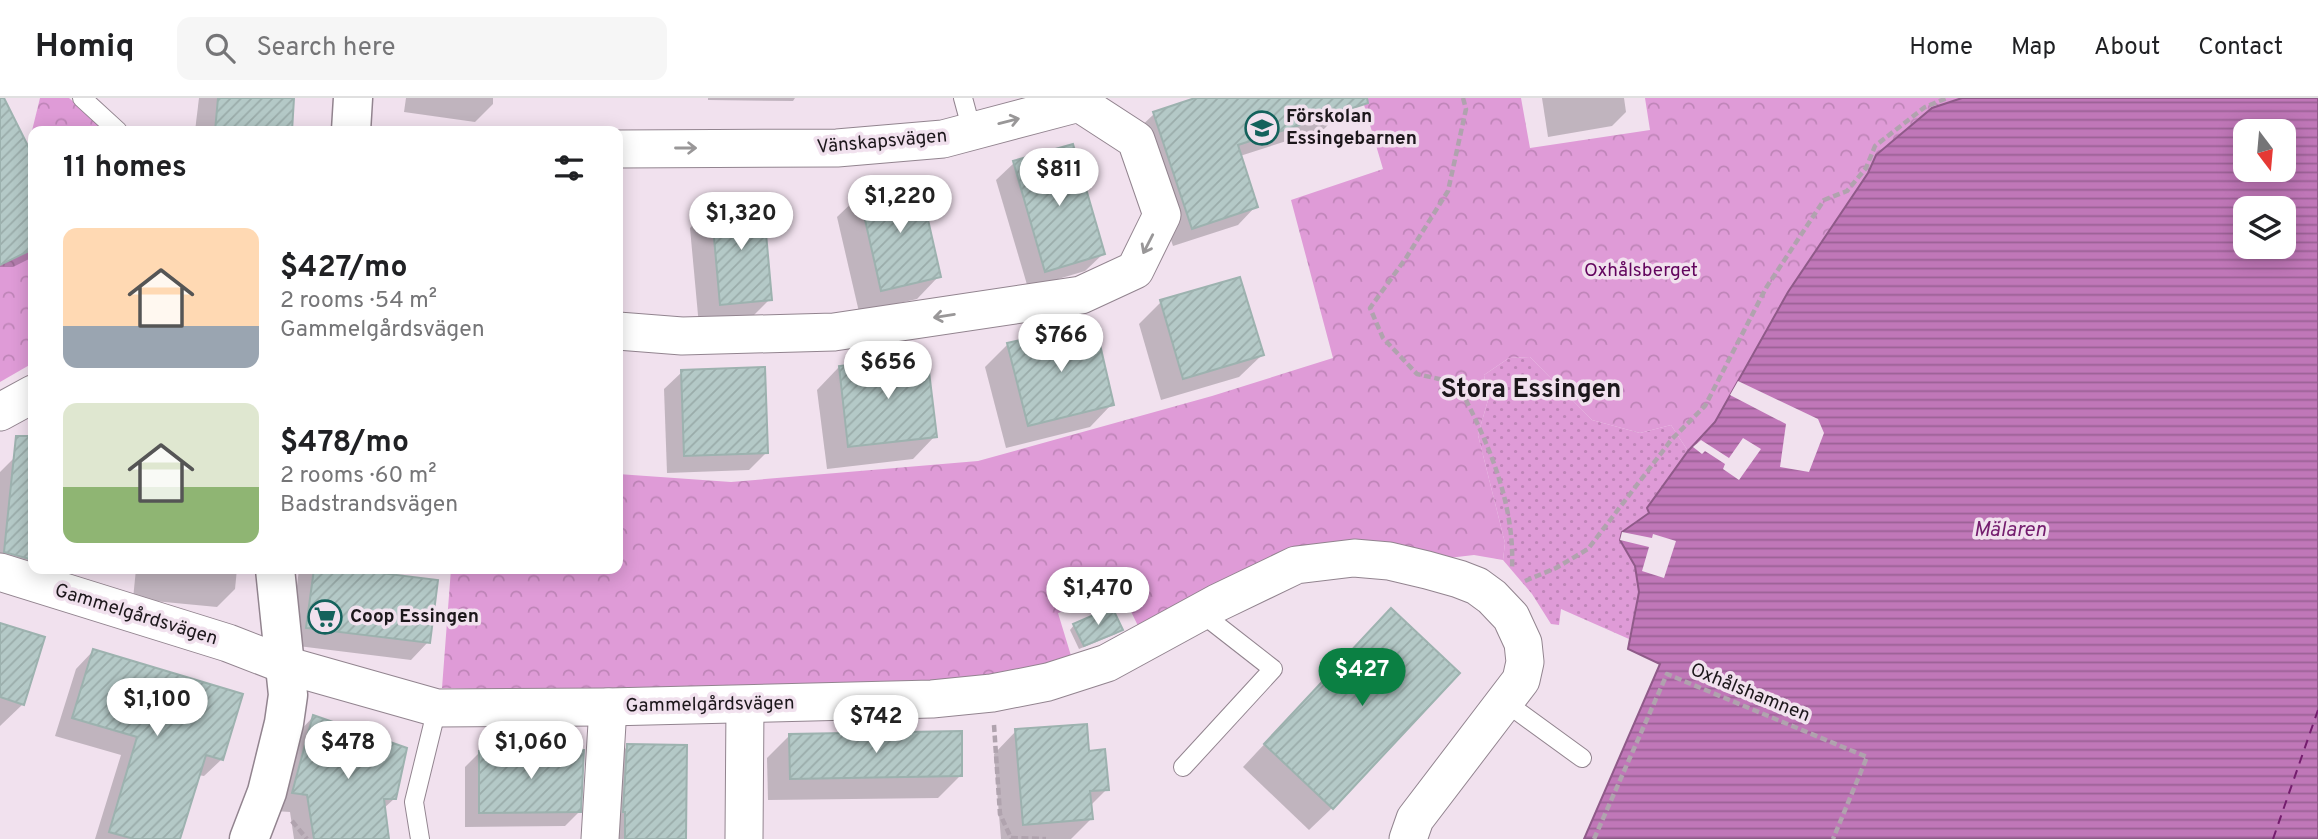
<!DOCTYPE html>
<meta charset="utf-8">
<style>
:root{--surface:#fff;--page:#f6f6f6;--text:#202124;--muted:#757577;--line:#e0e0e0;--accent:#0b8043}
body{margin:0;font-family:Overpass,sans-serif;background:var(--page);color:var(--text);height:100vh;display:flex;flex-direction:column;font-size:26px;white-space:nowrap}
*{box-sizing:border-box;margin:0}
p{font-size:23px;color:var(--muted)}
.icon{flex:none;width:38px;height:38px;fill:none;stroke:currentColor;stroke-width:2;stroke-linecap:round;stroke-linejoin:round}
.map{position:relative;flex:1;overflow:hidden}
.sheet{position:absolute;left:28px;top:28px;width:595px;height:448px;display:flex;flex-direction:column;background:var(--surface);border-radius:14px;box-shadow:0 4px 18px #0003}
.sheet>*{flex:none}
.needle{width:46px;rotate:164deg}
.controls{position:absolute;left:2233px;top:21px;display:grid;gap:14px}
.controls a{display:grid;place-items:center;width:63px;height:63px;border-radius:14px;background:var(--surface);box-shadow:0 4px 18px #0003;font-size:35px}
.price{position:absolute;translate:-50% -60px;padding:0 16px;border-radius:24px;background:#fff;color:#222;font-size:23px;line-height:46px;filter:drop-shadow(0 2px 4px #0008)}
.price::after{content:'';position:absolute;left:50%;top:42px;width:21px;height:16px;margin-left:-10px;background:inherit;clip-path:polygon(0 0,100% 0,50% 100%)}
.price.on{background:var(--accent);color:#fff}
ul{padding:0;list-style:none}
li{display:flex;align-items:center;gap:21px;height:175px;padding:0 35px}
li span{display:grid;place-items:center;flex:none;width:196px;height:140px;border-radius:14px;color:#555}
li>.icon{margin-inline-start:auto}
span .icon{width:84px;height:84px;fill:#fffc;stroke-width:1}
li b{font-size:30px}
h2{display:flex;justify-content:space-between;align-items:center;height:84px;padding:0 35px;font-size:30px}
header{display:flex;align-items:center;gap:42px;box-sizing:border-box;height:98px;padding:0 35px;background:var(--surface);border-bottom:2px solid var(--line)}
header strong{font-size:33px}
nav{display:flex;gap:38px;margin-inline-start:auto;font-size:24px}
.search{width:490px;height:63px;background:var(--page);display:flex;align-items:center;gap:18px;box-sizing:border-box;padding:0 24px;border-radius:14px;color:var(--muted);font-size:26px}
.map>svg:first-child{display:block}
.grass{fill:url(#grass-dots)}
.forest{fill:url(#forest-crowns)}
.water{fill:url(#water-rules);stroke:#8f5a89;stroke-width:2;fill-rule:evenodd}
.pier{fill:#f1e1ee}
.shadow{fill:#0003}
.lines{fill:none;stroke-linecap:round;stroke-linejoin:round}
.ferry{stroke:#741d6e;stroke-width:2;stroke-dasharray:9 7;stroke-linecap:butt}
.building{fill:url(#building-hatch);stroke:#9db2af;stroke-width:2}
.service-casing{stroke:#92848f;stroke-width:20}
.minor-casing{stroke:#92848f;stroke-width:39}
.tertiary-casing{stroke:#92848f;stroke-width:41}
.path{stroke:#b0a3ae;stroke-width:4.5;stroke-dasharray:7 3.5;stroke-linecap:butt}
.service{stroke:#fff;stroke-width:18}
.minor{stroke:#fff;stroke-width:37}
.tertiary{stroke:#fff;stroke-width:38}
.oneway{stroke:#999798}
.labels{text-anchor:middle;dominant-baseline:central;stroke-width:7;stroke-linejoin:round;paint-order:stroke}
.poi-label{font-size:19px;font-weight:bold;fill:#1c171b;stroke:#f1e1ee;text-anchor:start}
.street-label{font-size:19px;fill:#1c171b;stroke:#f1e1ee}
.park-label{font-size:19px;fill:#62045d;stroke:#f1e1ee}
.water-label{font-size:21px;font-style:italic;fill:#741d6e;stroke:#f1e1ee}
.district-label{font-size:26px;font-weight:bold;fill:#1c171b;stroke:#f1e1ee}
</style>
<header>
<strong>Homiq</strong>
<div class="search"><svg class="icon" aria-label="search" viewBox="0 0 24 24"><circle cx="10" cy="10" r="6"/><path d="M15 15l6 6"/></svg>Search here</div>
<nav><a>Home</a><a>Map</a><a>About</a><a>Contact</a></nav>
</header>
<div class="map">
<svg width="2318" height="741" viewBox="0 0 2318 741">
<defs>
<pattern id="grass-dots" width="8" height="8" patternUnits="userSpaceOnUse" patternTransform="scale(1.75)"><rect width="8" height="8" fill="#df9bd7"/><path d="M2 2h.1M6 6h.1" fill="none" stroke="#bf85b8" stroke-width="1.8" stroke-linecap="round"/></pattern>
<pattern id="forest-crowns" width="20" height="18" patternUnits="userSpaceOnUse" patternTransform="scale(1.75)"><rect width="20" height="18" fill="#df9bd7"/><path d="M2 6a3 3 0 1 1 6 0M12 15a3 3 0 1 1 6 0" fill="none" stroke="#bf85b8"/></pattern>
<pattern id="water-rules" width="6" height="5" patternUnits="userSpaceOnUse" patternTransform="scale(1.75)"><rect width="6" height="5" fill="#c077b8"/><path d="M0 2.5h6" fill="none" stroke="#9b6195"/></pattern>
<pattern id="building-hatch" width="6" height="6" patternUnits="userSpaceOnUse" patternTransform="scale(1.75)"><rect width="6" height="6" fill="#b4c9c7"/><path d="M-1 1l2-2M0 6l6-6M5 7l2-2" fill="none" stroke="#9aacaa"/></pattern>
</defs>
<rect width="100%" height="100%" fill="#f1e1ee"/>
<polygon class="grass" points="1530,259 1592,322 1640,335 1671,327 1688,353 1648,410 1649,415 1622,434 1620,442 1635,468 1639,494 1629,541 1561,511 1559,527 1551,526 1532,496 1503,462 1505,445 1478,337 1488,302 1484,277 1509,260"/>
<g class="forest">
<polygon points="40,0 69,0 107,33 33,33 33,58 28,49"/>
<polygon points="1362,0 1521,0 1530,50 1650,32 1645,0 1962,0 1932,10 1876,57 1868,75 1788,194 1715,324 1688,353 1671,327 1640,335 1592,322 1530,259 1509,260 1484,277 1488,302 1478,337 1505,445 1503,462 1474,457 1431,462 1390,452 1140,532 1121,493 1058,515 1072,561 994,578 741,595 442,590 451,471 618,471 618,376 731,384 978,363 1212,298 1333,260 1291,102 1383,71"/>
<polygon points="33,151 33,265 0,284 0,167"/>
</g>
<path class="water" d="M1962 0H2318V741H1584L1660 566 1628 551 1639 494 1635 468 1620 442 1622 434 1649 415 1647 410 1688 353 1715 324 1788 194 1868 75 1876 57 1932 10ZM2245 33H2284V72H2245ZM2245 110H2284V149H2245Z"/>
<g class="pier">
<polygon points="1738,283 1818,321 1824,335 1809,374 1780,369 1786,326 1730,297"/>
<polygon points="1743,340 1761,351 1739,382 1723,371 1725,366 1705,353 1702,356 1693,349 1701,342 1729,360"/>
<polygon points="1622,434 1652,440 1653,436 1676,443 1664,480 1642,473 1649,449 1620,442"/>
</g>
<g class="shadow">
<polygon points="0,0 33,62 33,159 13,169 0,169"/>
<polygon points="199,0 293,0 290,33 195,33"/>
<polygon points="406,0 493,0 493,6 475,24 404,14"/>
<polygon points="708,0 795,0 793,3 708,2"/>
<polygon points="1199,0 1339,0 1343,12 1324,31 1240,58 1256,108 1238,127 1173,148 1135,34 1154,16"/>
<polygon points="1542,0 1624,0 1626,14 1612,28 1548,39"/>
<polygon points="1014,65 1103,156 1085,173 1028,190 996,82"/>
<polygon points="860,97 939,178 917,201 859,214 837,119"/>
<polygon points="712,108 770,201 748,223 699,228 690,130"/>
<polygon points="1161,204 1262,257 1239,279 1161,302 1139,226"/>
<polygon points="1008,246 1112,306 1090,329 1006,350 985,269"/>
<polygon points="839,269 935,338 913,361 827,371 817,292"/>
<polygon points="682,274 767,354 749,372 667,375 664,291"/>
<polygon points="14,360 33,362 33,471 76,471 62,485 0,475 0,374"/>
<polygon points="136,471 237,471 235,491 217,509 133,501"/>
<polygon points="299,471 366,471 366,475 428,544 411,562 290,547"/>
<polygon points="0,527 23,606 0,628"/>
<polygon points="1074,527 1121,532 1116,536 1079,551 1070,532"/>
<polygon points="1368,535 1332,710 1309,732 1243,669"/>
<polygon points="93,553 222,661 204,678 198,677 178,741 95,741 121,657 55,638 76,571"/>
<polygon points="313,619 395,700 383,711 388,741 294,741 290,714 275,713 296,637"/>
<polygon points="1016,633 1087,655 1107,691 1090,708 1091,721 1071,741 1001,741 994,656"/>
<polygon points="790,637 961,677 938,700 768,702 767,660"/>
<polygon points="628,648 684,741 608,741 610,666"/>
<polygon points="479,655 579,714 565,728 465,729 465,669"/>
</g>
<g class="lines">
<polyline class="ferry" points="2273,741 2318,612"/>
</g>
<g class="building">
<polygon points="0,0 4,0 33,58 33,151 0,167"/>
<polygon points="218,0 294,0 292,33 215,33"/>
<polygon points="1195,0 1367,0 1368,5 1238,47 1258,109 1192,131 1153,14"/>
<polygon points="1073,46 1105,156 1045,174 1013,63"/>
<polygon points="919,82 941,179 881,193 859,95"/>
<polygon points="763,102 772,202 720,207 711,106"/>
<polygon points="1240,179 1264,257 1183,281 1160,202"/>
<polygon points="1095,225 1114,307 1028,328 1007,245"/>
<polygon points="927,257 937,339 848,349 839,268"/>
<polygon points="765,269 768,355 684,358 681,272"/>
<polygon points="16,338 33,338 33,462 4,454"/>
<polygon points="314,471 348,471 438,482 430,545 306,530"/>
<polygon points="1112,509 1123,532 1084,548 1073,526"/>
<polygon points="1391,510 1460,575 1333,711 1264,646"/>
<polygon points="0,525 45,539 24,607 0,599"/>
<polygon points="93,551 243,596 223,662 206,657 180,741 134,741 109,734 137,639 72,620"/>
<polygon points="313,617 407,650 396,701 384,701 389,741 314,741 307,697 292,695"/>
<polygon points="1087,626 1089,653 1105,651 1109,692 1090,693 1093,721 1023,727 1015,631"/>
<polygon points="962,633 962,678 790,681 789,636"/>
<polygon points="627,646 687,647 686,741 625,741 625,714 623,714"/>
<polygon points="584,652 581,714 479,715 479,653"/>
</g>
<g class="lines">
<defs>
<g id="service">
<polyline points="82,0 118,33"/>
<polyline points="963,0 972,33"/>
<polyline points="1505,604 1582,660"/>
<polyline points="1183,669 1273,571 1200,514"/>
<polyline points="420,741 414,704 437,610"/>
</g>
<g id="minor">
<polyline points="618,51 837,50 943,41 1079,5 1136,42 1162,117 1135,172 1081,197 834,234 682,238 618,233"/>
<polyline points="0,314 33,296"/>
<polyline points="0,474 228,545 285,567 437,610 608,609 932,601 992,595 1048,584 1107,565 1217,505 1296,467 1354,460 1389,463 1427,472 1459,481 1477,488 1492,499 1511,519 1523,545 1525,564 1521,582 1415,721 1408,741"/>
<polyline points="600,741 608,609"/>
<polyline points="744,741 745,607"/>
</g>
<g id="tertiary">
<polyline points="351,33 353,0"/>
<polyline points="249,741 267,694 284,625 288,597 275,471"/>
</g>
</defs>
<use href="#service" class="service-casing"/>
<use href="#minor" class="minor-casing"/>
<use href="#tertiary" class="tertiary-casing"/>
<g class="path">
<path d="M1463 0 1466 11 1448 93 1406 160 1370 210 1383 240 1417 276 1457 285C1488 343 1515 405 1512 471"/>
<polyline points="1525,483 1556,470 1588,451 1672,341 1705,308 1766,190 1824,102 1847,93 1866,70 1875,48 1925,9 1947,0"/>
<polyline points="994,627 1000,716 1011,740 1046,741"/>
<polyline points="292,723 307,741"/>
<polyline points="1594,741 1667,576 1867,659 1833,741"/>
</g>
<use href="#service" class="service"/>
<use href="#minor" class="minor"/>
<use href="#tertiary" class="tertiary"/>
</g>
<defs><path id="oneway-shaft" d="M-6 0H5M1.5-3L5.5 0L1.5 3" fill="none" stroke-width="1.6" stroke-linecap="round" stroke-linejoin="round" transform="scale(1.75)"/></defs>
<g class="oneway">
<use href="#oneway-shaft" transform="translate(1009 23) rotate(-14)"/>
<use href="#oneway-shaft" transform="translate(686 50)"/>
<use href="#oneway-shaft" transform="translate(1148 146) rotate(117)"/>
<use href="#oneway-shaft" transform="translate(944 218) rotate(171)"/>
</g>
<defs>
<symbol id="school-ring" viewBox="-11 -11 22 22"><circle r="9.5" fill="#f1e1ee" stroke="#14625c" stroke-width="1.5"/><path d="M0-5L7-2L0 1L-7-2ZM-4 1L0 2.5L4 1V4Q0 6-4 4Z" fill="#14625c"/></symbol>
<symbol id="supermarket-ring" viewBox="-11 -11 22 22"><circle r="9.5" fill="#f1e1ee" stroke="#14625c" stroke-width="1.5"/><path d="M-6-5.5h2.5l.6 2H6L4.5 2H-2.5L-4.4-4H-6ZM-1.5 3.2a1.3 1.3 0 1 0 .1 0ZM3 3.2a1.3 1.3 0 1 0 .1 0Z" fill="#14625c"/></symbol>
</defs>
<g fill-rule="evenodd">
<use href="#school-ring" x="1243" y="11" width="38" height="38"/>
<use href="#supermarket-ring" x="306" y="500" width="38" height="38"/>
</g>
<g class="labels">
<g class="poi-label">
<text x="1286" y="19">Förskolan<tspan x="1286" dy="22">Essingebarnen</tspan></text>
<text x="350" y="519">Coop Essingen</text>
</g>
<g class="street-label">
<text transform="translate(882 44) rotate(-5)">Vänskapsvägen</text>
<text transform="translate(136 517) rotate(17)">Gammelgårdsvägen</text>
<text transform="translate(1750 595) rotate(22)">Oxhålshamnen</text>
<text transform="translate(710 607) rotate(-1)">Gammelgårdsvägen</text>
</g>
<g class="park-label">
<text x="1641" y="173">Oxhålsberget</text>
</g>
<g class="water-label">
<text x="2010" y="432">Mälaren</text>
</g>
<g class="district-label">
<text x="1531" y="292">Stora Essingen</text>
</g>
</g>
</svg>
<div class="controls">
<a><svg class="needle" viewBox="-14 -14 28 28"><path d="M0-13l5 13h-10z" fill="#e53935"/><path d="M0 13l5-13h-10z" fill="#757577"/></svg></a>
<a><svg class="icon" aria-label="layers" viewBox="0 0 24 24"><path d="M12 4l9 5-9 5-9-5zM3 14l9 5 9-5"/></svg></a>
</div>
<b class="price" style="left:1059px;top:110px">$811</b>
<b class="price" style="left:900px;top:137px">$1,220</b>
<b class="price" style="left:741px;top:154px">$1,320</b>
<b class="price" style="left:1061px;top:276px">$766</b>
<b class="price" style="left:888px;top:303px">$656</b>
<b class="price" style="left:1098px;top:529px">$1,470</b>
<b class="price on" style="left:1362px;top:610px">$427</b>
<b class="price" style="left:157px;top:640px">$1,100</b>
<b class="price" style="left:876px;top:657px">$742</b>
<b class="price" style="left:348px;top:683px">$478</b>
<b class="price" style="left:531px;top:683px">$1,060</b>
<section class="sheet">
<h2>11 homes<svg class="icon" aria-label="filters" viewBox="0 0 24 24"><path d="M4 7h16M4 17h16"/><circle cx="9" cy="7" r="2"/><circle cx="15" cy="17" r="2"/></svg></h2>
<ul>
<li><span style="background:linear-gradient(#ffd9b3 70%,#9aa5b1 0)"><svg class="icon" aria-label="home" viewBox="0 0 24 24"><path d="M3 11l9-7 9 7M6 9v11h12V9"/></svg></span><div><b>$427/mo</b><p>2 rooms · 54 m²</p><p>Gammelgårdsvägen</p></div></li>
<li><span style="background:linear-gradient(#dfe7d0 60%,#8fb573 0)"><svg class="icon" aria-label="home" viewBox="0 0 24 24"><path d="M3 11l9-7 9 7M6 9v11h12V9"/></svg></span><div><b>$478/mo</b><p>2 rooms · 60 m²</p><p>Badstrandsvägen</p></div></li>
</ul>
</section>
</div>
